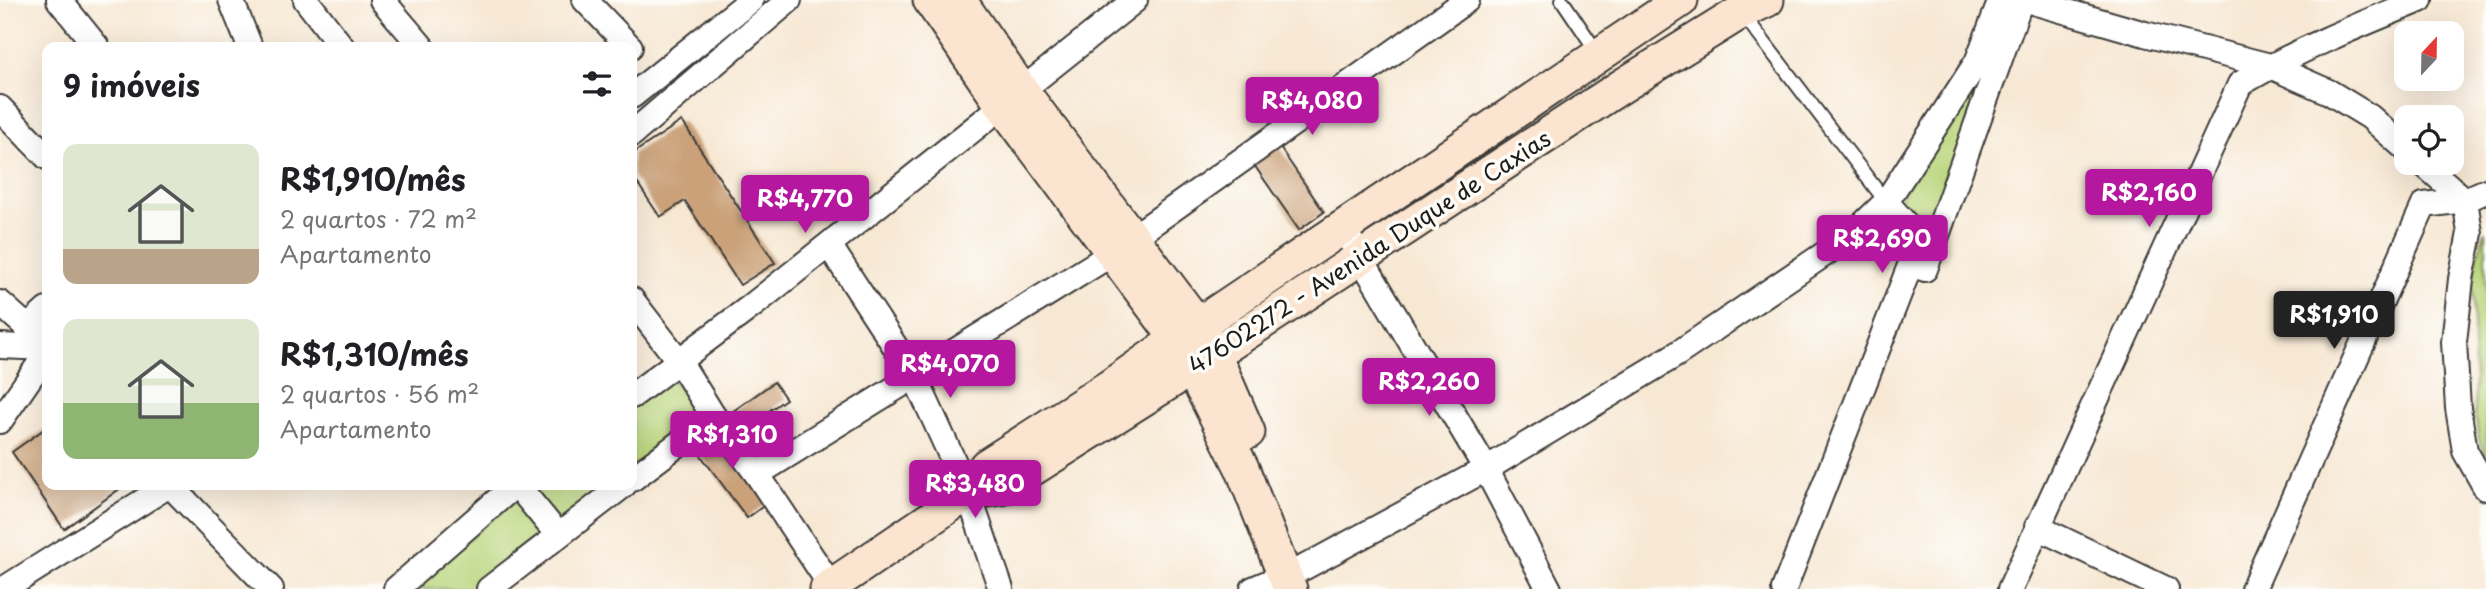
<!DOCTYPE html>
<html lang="pt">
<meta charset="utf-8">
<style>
:root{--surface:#fff;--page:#f6f6f6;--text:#202124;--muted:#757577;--accent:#b5179e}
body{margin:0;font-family:"Playpen Sans",sans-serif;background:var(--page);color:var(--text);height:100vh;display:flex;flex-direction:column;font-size:26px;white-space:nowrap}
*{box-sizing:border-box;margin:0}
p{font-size:23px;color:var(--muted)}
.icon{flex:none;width:38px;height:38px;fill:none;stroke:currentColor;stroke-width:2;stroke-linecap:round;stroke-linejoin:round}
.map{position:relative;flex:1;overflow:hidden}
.side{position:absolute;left:42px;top:42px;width:595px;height:448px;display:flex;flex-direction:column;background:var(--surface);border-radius:14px;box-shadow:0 7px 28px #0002}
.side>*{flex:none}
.needle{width:46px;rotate:22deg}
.tools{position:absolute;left:2394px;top:21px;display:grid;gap:14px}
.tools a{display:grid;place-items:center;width:70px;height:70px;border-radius:14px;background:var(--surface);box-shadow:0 7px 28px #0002;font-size:35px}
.price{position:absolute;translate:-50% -60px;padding:0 16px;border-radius:7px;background:var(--accent);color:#fff;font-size:23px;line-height:46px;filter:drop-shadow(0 2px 4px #0008)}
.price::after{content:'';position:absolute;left:50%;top:42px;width:21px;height:16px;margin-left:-10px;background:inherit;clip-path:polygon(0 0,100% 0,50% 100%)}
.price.on{background:#222;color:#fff}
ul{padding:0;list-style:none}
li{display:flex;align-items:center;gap:21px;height:175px;padding:0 21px}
li span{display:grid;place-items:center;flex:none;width:196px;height:140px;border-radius:14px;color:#555}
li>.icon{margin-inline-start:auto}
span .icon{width:84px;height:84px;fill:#fffc;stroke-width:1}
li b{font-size:30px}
h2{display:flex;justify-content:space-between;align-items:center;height:84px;padding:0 21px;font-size:30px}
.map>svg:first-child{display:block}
.green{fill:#b9d57b;stroke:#6a784c;stroke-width:2}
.building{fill:#caa179}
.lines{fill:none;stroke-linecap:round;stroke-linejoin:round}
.lane-casing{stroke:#3d3b38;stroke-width:16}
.street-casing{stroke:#3d3b38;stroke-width:28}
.secondary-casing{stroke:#3d3b38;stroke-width:37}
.lane{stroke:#fff;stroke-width:12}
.street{stroke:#fff;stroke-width:24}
.secondary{stroke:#fce5d0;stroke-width:33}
.labels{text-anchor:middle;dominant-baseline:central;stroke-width:7;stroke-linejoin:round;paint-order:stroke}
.street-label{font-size:23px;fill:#1c1c1c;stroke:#fdfcf7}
</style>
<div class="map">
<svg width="2486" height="589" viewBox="0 0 2486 589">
<rect width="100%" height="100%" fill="#fdfcf7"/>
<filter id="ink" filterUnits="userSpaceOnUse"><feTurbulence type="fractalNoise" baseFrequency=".0143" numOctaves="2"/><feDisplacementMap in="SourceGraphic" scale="14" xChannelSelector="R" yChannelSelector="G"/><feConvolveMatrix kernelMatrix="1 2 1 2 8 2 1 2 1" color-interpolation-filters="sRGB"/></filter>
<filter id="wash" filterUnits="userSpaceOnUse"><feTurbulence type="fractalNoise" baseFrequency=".00686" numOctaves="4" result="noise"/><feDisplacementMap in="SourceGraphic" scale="28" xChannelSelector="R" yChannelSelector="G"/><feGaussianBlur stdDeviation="1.57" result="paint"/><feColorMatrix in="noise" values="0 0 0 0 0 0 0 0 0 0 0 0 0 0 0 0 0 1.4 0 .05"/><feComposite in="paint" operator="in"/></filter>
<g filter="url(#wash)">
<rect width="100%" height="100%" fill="#f7e8d4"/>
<g class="green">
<polygon points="1978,76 1981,85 1930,231 1898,201"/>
<polygon points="2486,230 2486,459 2479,439 2475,414 2473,284 2478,254"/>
<polygon points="667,373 701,415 632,467 632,403"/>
<polygon points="533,485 608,485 470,589 408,589"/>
</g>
<g id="blocks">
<g class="building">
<polygon points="682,121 775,263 740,285 685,201 660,217 632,175 632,154"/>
<polygon points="1276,142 1324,212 1299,230 1250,159"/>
<polygon points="774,382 786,399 744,428 732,412"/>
<polygon points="716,423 773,499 747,518 691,442"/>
<polygon points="47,427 47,485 125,485 64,529 12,452"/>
</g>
</g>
</g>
<g filter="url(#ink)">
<use href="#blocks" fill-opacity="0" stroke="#3d3b38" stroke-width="2"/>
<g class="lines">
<defs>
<g id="lane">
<polyline points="1562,0 1599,55"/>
<polyline points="1742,13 1886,202"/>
</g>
<g id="street">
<polyline points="59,0 97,47"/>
<polyline points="231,0 250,47"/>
<polyline points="306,0 342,47"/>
<polyline points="382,0 422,47"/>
<polyline points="585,0 630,47"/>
<polyline points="2026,0 2145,34 2270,66 2329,92 2370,117 2406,149"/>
<polyline points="632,96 751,0"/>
<polyline points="0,108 47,157"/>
<polyline points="632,134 789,0"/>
<polyline points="2422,163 2465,200 2470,233 2461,279 2454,342 2458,408 2465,451 2486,488"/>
<polyline points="1343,228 1486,469 1549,589"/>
<polyline points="1132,238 1467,0"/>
<polyline points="829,245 915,377 968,493 1001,589"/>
<polyline points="1925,269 2021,0"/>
<polyline points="632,300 679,361 714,417 757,474 831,586"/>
<polyline points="0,303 47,345"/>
<polyline points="27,328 47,310"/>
<polyline points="0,346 47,348"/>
<polyline points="632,396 753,305 1135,0"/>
<polyline points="0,421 47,353"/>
<polyline points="757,474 1113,253"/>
<polyline points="632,479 714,417"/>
<polyline points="170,485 271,589"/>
<polyline points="517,485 558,535"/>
<polyline points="2037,527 2166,589"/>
<polyline points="4,589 169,485"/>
<polyline points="396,589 515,485"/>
<polyline points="489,589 624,485"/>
<polyline points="1253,589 1305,567 1486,469 1677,354 1851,236 1886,202"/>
<polyline points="1784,589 1920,240 1886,202 1977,62 2001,0"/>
<path d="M2010 589 2240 84C2297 50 2359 25 2420 0"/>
<polyline points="2253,589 2424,205 2465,200 2486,191"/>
</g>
<g id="secondary">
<polyline points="930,0 1003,106 1177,339 1242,468 1290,589"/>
<polyline points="959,0 1022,91 1198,325 1214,354 1248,432"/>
<polyline points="1681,0 1177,339 1109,387 986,466 968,493 1002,488 1214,354 1622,86 1741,12 1767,0"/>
<polyline points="827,589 968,493"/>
</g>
</defs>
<use href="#lane" class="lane-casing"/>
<use href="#street" class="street-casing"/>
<use href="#secondary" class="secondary-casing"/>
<use href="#lane" class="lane"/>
<use href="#street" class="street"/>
<use href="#secondary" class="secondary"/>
</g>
</g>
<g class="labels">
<g class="street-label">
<text transform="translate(1369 251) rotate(-33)">47602272 - Avenida Duque de Caxias</text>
</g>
</g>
</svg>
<div class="tools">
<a><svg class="needle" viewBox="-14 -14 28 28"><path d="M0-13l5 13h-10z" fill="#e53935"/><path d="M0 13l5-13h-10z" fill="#757577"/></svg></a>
<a><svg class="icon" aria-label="locate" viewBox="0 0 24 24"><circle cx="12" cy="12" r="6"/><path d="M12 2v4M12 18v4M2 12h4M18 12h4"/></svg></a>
</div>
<b class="price" style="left:1312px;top:137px">R$4,080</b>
<b class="price" style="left:2149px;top:229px">R$2,160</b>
<b class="price" style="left:805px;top:235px">R$4,770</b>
<b class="price" style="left:1882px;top:275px">R$2,690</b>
<b class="price on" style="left:2334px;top:351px">R$1,910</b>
<b class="price" style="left:950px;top:400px">R$4,070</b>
<b class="price" style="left:1429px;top:418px">R$2,260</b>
<b class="price" style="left:732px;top:471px">R$1,310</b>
<b class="price" style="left:975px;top:520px">R$3,480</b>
<section class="side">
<h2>9 imóveis<svg class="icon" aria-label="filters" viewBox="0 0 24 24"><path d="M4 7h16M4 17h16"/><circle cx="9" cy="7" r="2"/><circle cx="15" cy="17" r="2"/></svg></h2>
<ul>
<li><span style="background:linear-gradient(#dfe7d0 75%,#b9a48a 0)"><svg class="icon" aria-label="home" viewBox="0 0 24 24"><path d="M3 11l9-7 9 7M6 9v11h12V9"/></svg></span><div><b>R$1,910/mês</b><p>2 quartos · 72 m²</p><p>Apartamento</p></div></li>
<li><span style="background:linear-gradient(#dfe7d0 60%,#8fb573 0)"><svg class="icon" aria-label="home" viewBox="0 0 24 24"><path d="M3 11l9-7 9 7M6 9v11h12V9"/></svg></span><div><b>R$1,310/mês</b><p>2 quartos · 56 m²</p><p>Apartamento</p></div></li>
</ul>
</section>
</div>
